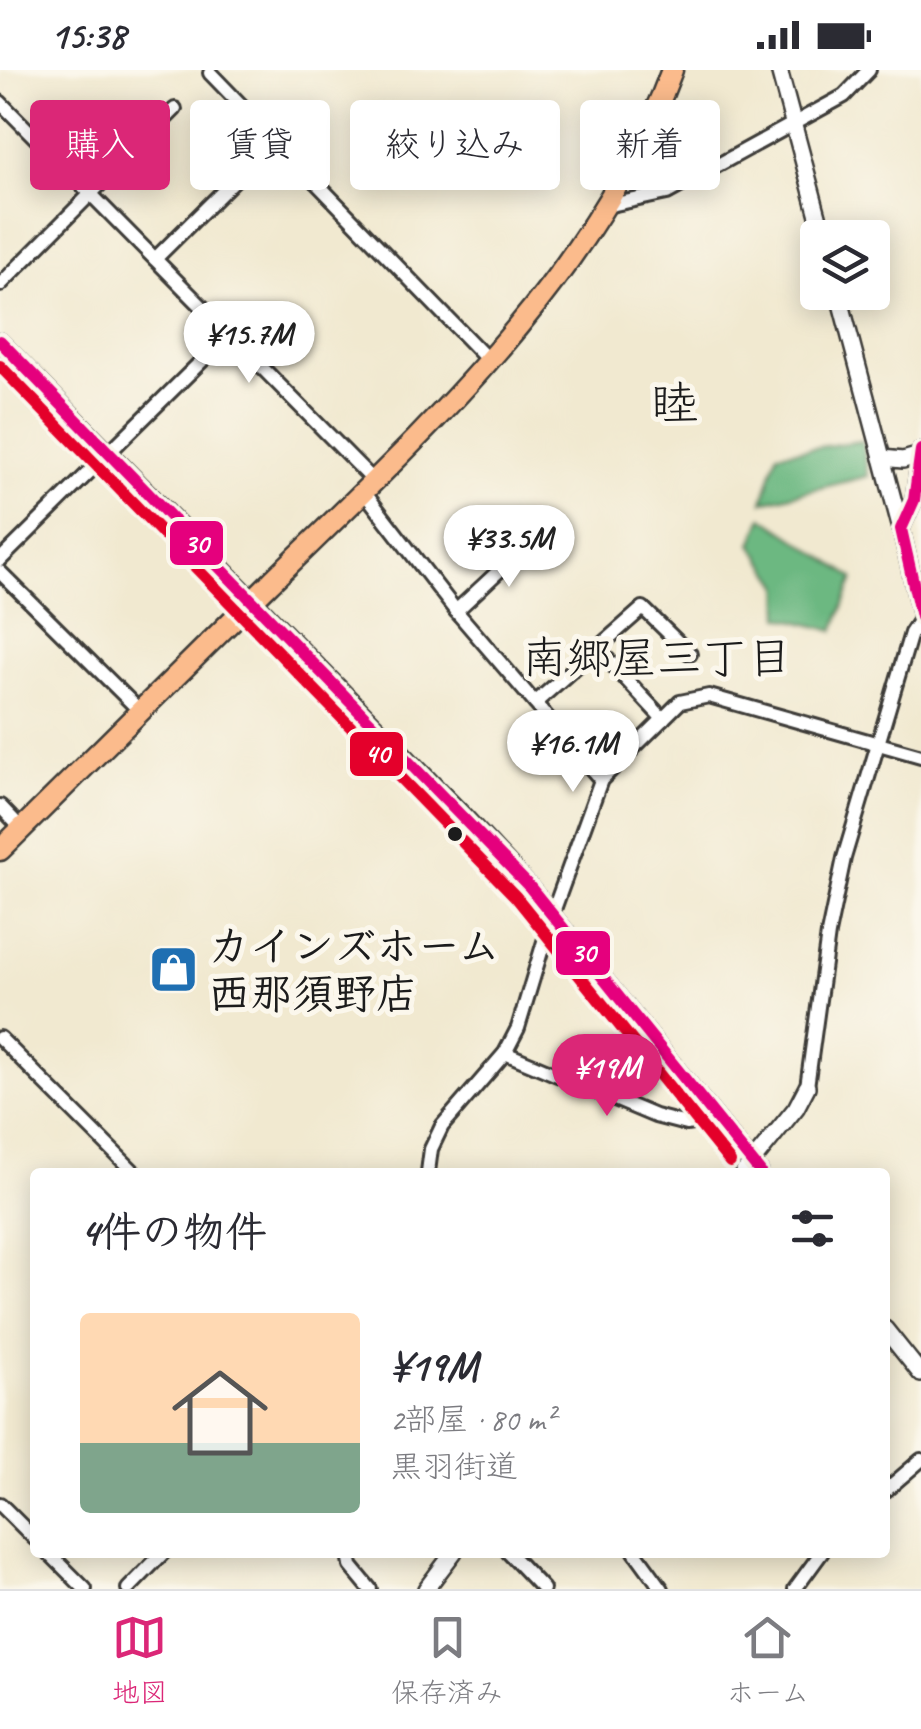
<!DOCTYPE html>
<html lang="ja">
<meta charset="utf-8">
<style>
:root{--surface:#fff;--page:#f7f7f7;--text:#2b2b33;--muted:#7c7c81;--line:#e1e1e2;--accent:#db2777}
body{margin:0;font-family:Caveat,"Klee One",sans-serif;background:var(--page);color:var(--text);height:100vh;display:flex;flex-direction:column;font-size:38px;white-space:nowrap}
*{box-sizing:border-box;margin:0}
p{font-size:32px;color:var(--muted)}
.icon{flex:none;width:55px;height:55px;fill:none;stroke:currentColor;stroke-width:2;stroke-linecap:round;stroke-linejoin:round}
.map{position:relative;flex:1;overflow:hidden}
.sheet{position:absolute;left:30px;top:1098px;width:860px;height:390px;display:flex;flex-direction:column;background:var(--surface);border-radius:10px;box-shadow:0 5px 25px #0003}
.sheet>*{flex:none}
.guide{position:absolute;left:30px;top:30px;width:862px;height:90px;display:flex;gap:20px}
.tools{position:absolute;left:800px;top:150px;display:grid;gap:20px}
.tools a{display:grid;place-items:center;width:90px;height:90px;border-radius:10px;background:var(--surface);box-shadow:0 5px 25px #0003;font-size:50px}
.price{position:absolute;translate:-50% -85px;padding:0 22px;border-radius:35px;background:#fff;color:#222;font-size:32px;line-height:65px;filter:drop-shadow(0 2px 5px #0008)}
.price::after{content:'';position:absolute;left:50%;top:60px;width:30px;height:22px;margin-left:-15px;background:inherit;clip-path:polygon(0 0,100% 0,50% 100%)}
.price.on{background:var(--accent);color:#fff}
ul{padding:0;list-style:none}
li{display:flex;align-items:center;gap:30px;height:250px;padding:0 50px}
li span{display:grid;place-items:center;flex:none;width:280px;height:200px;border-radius:10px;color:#555}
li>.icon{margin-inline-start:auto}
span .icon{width:120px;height:120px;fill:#fffc;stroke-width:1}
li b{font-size:42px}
h2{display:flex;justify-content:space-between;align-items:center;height:120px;padding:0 50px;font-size:42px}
.tag{padding:0 35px;border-radius:10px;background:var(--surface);box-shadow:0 5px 25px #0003;font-size:35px;line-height:90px}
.tag.on{background:var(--accent);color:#fff}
.status{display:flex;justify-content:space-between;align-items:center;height:70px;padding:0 50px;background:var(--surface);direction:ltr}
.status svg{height:28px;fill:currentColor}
.dock{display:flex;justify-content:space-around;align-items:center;height:140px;border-top:2px solid var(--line);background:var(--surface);font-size:28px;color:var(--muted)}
.dock a{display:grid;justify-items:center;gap:5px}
.dock .on{color:var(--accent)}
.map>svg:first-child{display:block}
.forest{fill:#6cb881;stroke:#446a4e;stroke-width:2.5}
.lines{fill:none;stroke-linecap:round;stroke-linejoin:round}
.minor-casing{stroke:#3c3b37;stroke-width:18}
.tertiary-casing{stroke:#3c3b37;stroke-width:20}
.trunk-casing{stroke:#3c3b37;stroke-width:25}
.minor{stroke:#fff;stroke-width:12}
.tertiary{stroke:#fff;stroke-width:15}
.trunk{stroke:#fbbb8c;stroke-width:20}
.bus-1-casing{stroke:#fbf7ec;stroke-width:20}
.bus-2-casing{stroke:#fbf7ec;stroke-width:20}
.bus-1{stroke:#e5007d;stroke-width:12}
.bus-2{stroke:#e4002b;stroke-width:12}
.bus-dot{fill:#1c1c1c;stroke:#fbf7ec;stroke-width:4}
.labels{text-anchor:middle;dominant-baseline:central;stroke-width:10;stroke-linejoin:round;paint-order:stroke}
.poi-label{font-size:42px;font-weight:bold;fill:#1c1c1c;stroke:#fbf7ec;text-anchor:start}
.neighbourhood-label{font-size:45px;fill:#1c1c1c;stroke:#fbf7ec}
.quarter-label{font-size:48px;fill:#1c1c1c;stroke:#fbf7ec}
.line-badge{stroke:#fbf7ec;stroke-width:4}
.badge-label{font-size:28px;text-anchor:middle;font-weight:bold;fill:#fff}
</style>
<div class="status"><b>15:38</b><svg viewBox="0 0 49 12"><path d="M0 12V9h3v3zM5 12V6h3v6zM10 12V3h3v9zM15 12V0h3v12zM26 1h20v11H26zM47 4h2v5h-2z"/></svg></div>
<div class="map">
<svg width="921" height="1519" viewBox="0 0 921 1519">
<rect width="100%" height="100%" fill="#fbf7ec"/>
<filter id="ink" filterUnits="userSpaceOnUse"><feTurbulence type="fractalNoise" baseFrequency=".01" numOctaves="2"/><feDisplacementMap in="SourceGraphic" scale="20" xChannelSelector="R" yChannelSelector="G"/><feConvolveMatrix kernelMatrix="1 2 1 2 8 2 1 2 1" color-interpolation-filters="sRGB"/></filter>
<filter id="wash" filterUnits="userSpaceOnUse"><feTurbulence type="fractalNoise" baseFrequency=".0048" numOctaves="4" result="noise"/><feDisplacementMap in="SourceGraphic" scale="40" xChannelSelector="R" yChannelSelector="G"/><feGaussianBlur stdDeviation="2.25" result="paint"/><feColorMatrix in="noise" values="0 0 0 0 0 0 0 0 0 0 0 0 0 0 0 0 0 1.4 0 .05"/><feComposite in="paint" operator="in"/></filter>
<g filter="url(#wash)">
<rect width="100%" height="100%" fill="#f1e9d0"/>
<g class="forest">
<polygon points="862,371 868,406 763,432 777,383"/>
<polygon points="763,447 854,508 834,561 781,547 780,515 752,474"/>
</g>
</g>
<g filter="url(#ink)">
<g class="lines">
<defs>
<g id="minor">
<polyline points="210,3 490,292"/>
<polyline points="0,32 374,411"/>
<polyline points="606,136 667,123 844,26 869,0"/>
<polyline points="155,189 274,71"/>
<polyline points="0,215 175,39"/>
<polyline points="364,422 456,541 601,710"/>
<polyline points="0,490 228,265"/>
<polyline points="0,502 140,641"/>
<polyline points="456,541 533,469"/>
<polyline points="597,578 663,649"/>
<polyline points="535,633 643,538 690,584"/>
<polyline points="0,736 22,759"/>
<polyline points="0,968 134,1102"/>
<polyline points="505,983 655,1046 686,1054 718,1049"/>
<polyline points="807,1017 828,864 844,788 911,563 921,548"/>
<polyline points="428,1102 431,1079 442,1056 505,983 518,958 552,845 601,710 680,632 709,626 921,686"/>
<polyline points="885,1421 921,1390"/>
<polyline points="0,1434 35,1469"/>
<polyline points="48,1482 85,1519"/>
<polyline points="349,1482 351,1496 370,1519"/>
<polyline points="508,1482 543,1519"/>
<polyline points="635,1482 662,1519"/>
<polyline points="128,1519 164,1482"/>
<polyline points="795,1519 822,1482"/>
</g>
<g id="tertiary">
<polyline points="779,0 824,168"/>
<polyline points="838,222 901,459 921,547"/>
<polyline points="0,271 466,748 529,816 760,1102"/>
<polyline points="882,388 903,390 920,385"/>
<polyline points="901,459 914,430 921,380"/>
<polyline points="744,1102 796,1038 807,1017"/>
<polyline points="885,1259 921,1304"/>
<polyline points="426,1519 454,1482"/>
</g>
<path id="trunk" d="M0 780C90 692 179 603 269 514 424 362 595 208 672 0"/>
</defs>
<use href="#minor" class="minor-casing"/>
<use href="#tertiary" class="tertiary-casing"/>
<use href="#trunk" class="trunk-casing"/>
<use href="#minor" class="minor"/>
<use href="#tertiary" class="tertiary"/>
<use href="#trunk" class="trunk"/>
<defs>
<g id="bus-1">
<polyline points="0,271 529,816 760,1102"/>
<polyline points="921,380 914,430 901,459 921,547"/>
</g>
<polyline id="bus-2" points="0,296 516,827 730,1092"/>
</defs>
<use href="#bus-1" class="bus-1-casing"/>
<use href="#bus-2" class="bus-2-casing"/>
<use href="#bus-1" class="bus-1"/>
<use href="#bus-2" class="bus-2"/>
</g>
</g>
<defs>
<symbol id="shop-square" viewBox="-11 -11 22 22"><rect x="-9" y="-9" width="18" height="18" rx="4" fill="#1f6fb2" stroke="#fbf7ec"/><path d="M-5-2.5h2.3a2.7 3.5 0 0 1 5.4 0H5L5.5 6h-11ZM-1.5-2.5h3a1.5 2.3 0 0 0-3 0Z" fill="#fff"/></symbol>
</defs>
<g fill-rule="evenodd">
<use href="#shop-square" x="146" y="872" width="55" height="55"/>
</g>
<circle class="bus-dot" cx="455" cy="764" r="9"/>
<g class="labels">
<g class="poi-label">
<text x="208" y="876">カインズホーム<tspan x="208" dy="48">西那須野店</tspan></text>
</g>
<g class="neighbourhood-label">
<text x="657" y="588">南郷屋三丁目</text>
</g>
<g class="quarter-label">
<text x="674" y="333">睦</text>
</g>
</g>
<g class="line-badge">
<rect x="168" y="449" width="57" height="48" rx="10" fill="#e5007d"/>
<rect x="348" y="660" width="57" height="48" rx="10" fill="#e4002b"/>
<rect x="554" y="859" width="58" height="48" rx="10" fill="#e5007d"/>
</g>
<g class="badge-label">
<text x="196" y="483">30</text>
<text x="377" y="693">40</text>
<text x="583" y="892">30</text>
</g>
</svg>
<div class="tools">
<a><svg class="icon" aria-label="layers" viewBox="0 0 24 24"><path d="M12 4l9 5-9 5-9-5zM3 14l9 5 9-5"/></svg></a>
</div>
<b class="price" style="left:249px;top:316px">¥15.7M</b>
<b class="price" style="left:509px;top:520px">¥33.5M</b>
<b class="price" style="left:573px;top:725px">¥16.1M</b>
<b class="price on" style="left:607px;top:1049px">¥19M</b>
<div class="guide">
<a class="tag on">購入</a>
<a class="tag">賃貸</a>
<a class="tag">絞り込み</a>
<a class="tag">新着</a>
</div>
<section class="sheet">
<h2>4件の物件<svg class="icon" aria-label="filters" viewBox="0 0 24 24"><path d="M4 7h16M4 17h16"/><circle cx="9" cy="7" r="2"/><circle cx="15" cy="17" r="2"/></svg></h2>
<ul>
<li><span style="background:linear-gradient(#ffd9b3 65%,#7fa58c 0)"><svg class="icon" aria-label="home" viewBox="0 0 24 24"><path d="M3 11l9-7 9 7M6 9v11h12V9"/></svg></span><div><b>¥19M</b><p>2部屋 · 80 m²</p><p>黒羽街道</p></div></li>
</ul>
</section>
</div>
<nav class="dock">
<a class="on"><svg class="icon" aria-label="map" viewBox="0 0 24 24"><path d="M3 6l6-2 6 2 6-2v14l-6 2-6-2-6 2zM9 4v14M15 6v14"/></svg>地図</a>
<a><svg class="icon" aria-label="saved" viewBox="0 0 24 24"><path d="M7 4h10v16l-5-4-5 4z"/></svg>保存済み</a>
<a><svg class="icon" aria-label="home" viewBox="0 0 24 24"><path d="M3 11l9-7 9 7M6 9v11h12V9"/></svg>ホーム</a>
</nav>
